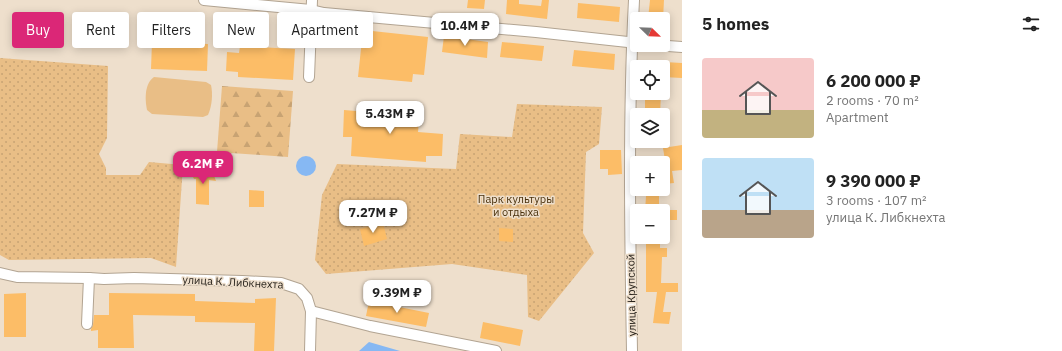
<!DOCTYPE html>
<meta charset="utf-8">
<style>
:root{--surface:#fff;--page:#f2f2f2;--text:#222;--muted:#767676;--accent:#db2777}
body{margin:0;font-family:"IBM Plex Sans",sans-serif;background:var(--page);color:var(--text);height:100vh;display:flex;flex-direction:column;font-size:15px;white-space:nowrap}
*{box-sizing:border-box;margin:0}
p{font-size:13px;color:var(--muted)}
.icon{flex:none;width:22px;height:22px;fill:none;stroke:currentColor;stroke-width:2;stroke-linecap:round;stroke-linejoin:round}
.map{position:relative;flex:1;overflow:hidden}
.panel{display:flex;flex-direction:column;background:var(--surface);width:380px}
.panel>*{flex:none}
.hud{position:absolute;left:12px;top:12px;width:380px;height:36px;display:flex;gap:8px}
.needle{width:26px;rotate:113deg}
.tools{position:absolute;left:630px;top:12px;display:grid;gap:8px}
.tools a{display:grid;place-items:center;width:40px;height:40px;border-radius:4px;background:var(--surface);box-shadow:0 2px 10px #0003;font-size:20px}
.price{position:absolute;translate:-50% -34px;padding:0 9px;border-radius:8px;background:#fff;color:#222;font-size:13px;line-height:26px;filter:drop-shadow(0 1px 2px #0008)}
.price::after{content:'';position:absolute;left:50%;top:24px;width:12px;height:9px;margin-left:-6px;background:inherit;clip-path:polygon(0 0,100% 0,50% 100%)}
.price.active{background:var(--accent);color:#fff}
ul{padding:0;list-style:none}
li{display:flex;align-items:center;gap:12px;height:100px;padding:0 20px}
li span{display:grid;place-items:center;flex:none;width:112px;height:80px;border-radius:4px;color:#555}
li>.icon{margin-inline-start:auto}
span .icon{width:48px;height:48px;fill:#fffc;stroke-width:1}
li b{font-size:17px}
h2{display:flex;justify-content:space-between;align-items:center;height:48px;padding:0 20px;font-size:17px}
.pill{padding:0 14px;border-radius:4px;background:var(--surface);box-shadow:0 2px 10px #0003;font-size:14px;line-height:36px}
.pill.active{background:var(--accent);color:#fff}
main{display:flex;flex:1;min-height:0}
.map>svg:first-child{display:block}
.grass{fill:url(#grass-dots)}
.forest{fill:url(#forest-firs)}
.pitch{fill:#e9be86}
.water{fill:#86b8f3}
.building{fill:#fcbd67}
.lines{fill:none;stroke-linecap:round;stroke-linejoin:round}
.minor-casing{stroke:#b2a492;stroke-width:12}
.minor{stroke:#fff;stroke-width:10}
.labels{text-anchor:middle;dominant-baseline:central;stroke-width:3;stroke-linejoin:round;paint-order:stroke}
.park-label{font-size:11px;fill:#4a310c;stroke:#eedfcc}
.street-label{font-size:11px;fill:#28231c;stroke:#eedfcc}
</style>
<main>
<div class="map">
<svg width="682" height="351" viewBox="0 0 682 351">
<defs>
<pattern id="grass-dots" width="8" height="8" patternUnits="userSpaceOnUse"><rect width="8" height="8" fill="#e9be86"/><path d="M2 2h.1M6 6h.1" fill="none" stroke="#c8a373" stroke-width="1.8" stroke-linecap="round"/></pattern>
<pattern id="forest-firs" width="22" height="20" patternUnits="userSpaceOnUse"><rect width="22" height="20" fill="#e9be86"/><path d="M5 1l3.5 6h-7zM16 11l3.5 6h-7z" fill="#c8a373"/></pattern>
</defs>
<rect width="100%" height="100%" fill="#eedfcc"/>
<g class="grass">
<polygon points="0,58 108,66 107,138 99,154 106,168 106,175 140,175 149,162 183,165 176,267 151,258 9,260 0,255"/>
<polygon points="517,104 602,107 599,144 586,152 583,233 594,253 539,321 528,317 527,275 452,264 326,274 315,260 322,195 337,164 456,169 460,134 512,137"/>
</g>
<polygon class="forest" points="222,86 293,91 288,157 217,152"/>
<path class="pitch" d="M154 77 206 82 211 85C213 94 212 106 208 115L203 117 152 114 147 110C145 100 144 84 154 77Z"/>
<g class="water">
<circle cx="306" cy="166" r="10"/>
<polygon points="369,342 400,351 359,351"/>
</g>
<g class="building">
<polygon points="468,0 485,0 484,9 467,8"/>
<polygon points="507,0 519,0 519,4 541,6 542,0 549,0 547,19 506,14"/>
<polygon points="650,0 664,0 663,19 648,19"/>
<polygon points="578,3 620,7 619,22 577,18"/>
<polygon points="363,30 428,37 424,75 413,74 412,82 358,77"/>
<polygon points="444,36 488,42 487,58 442,52"/>
<polygon points="152,42 208,44 207,71 151,69"/>
<polygon points="502,42 544,46 542,61 500,57"/>
<polygon points="240,46 295,49 293,80 238,77 238,72 226,71 227,52 239,53"/>
<polygon points="574,50 615,54 614,70 572,66"/>
<polygon points="647,61 682,63 682,78 663,77 663,67 647,67"/>
<polygon points="645,93 661,93 660,115 645,115"/>
<polygon points="368,107 420,110 418,132 443,134 442,156 426,156 426,162 351,156 352,137 343,137 344,110 368,112"/>
<polygon points="682,145 682,170 672,171 674,183 663,184 663,161 665,160 663,148"/>
<polygon points="600,150 621,150 622,174 608,175 608,169 600,169"/>
<polygon points="189,168 212,170 216,181 209,180 209,205 196,204 196,179 194,179"/>
<polygon points="249,190 264,191 264,207 249,207"/>
<polygon points="646,196 659,196 659,211 645,211"/>
<rect x="663" y="210" width="14" height="10"/>
<polygon points="383,223 387,239 364,246 360,229"/>
<polygon points="499,228 513,229 513,242 499,241"/>
<polygon points="646,237 660,237 660,248 667,248 667,257 662,257 661,283 678,283 678,292 666,292 663,312 671,312 669,324 653,323 657,292 646,292"/>
<polygon points="26,293 26,337 4,337 4,294"/>
<polygon points="109,293 195,294 195,301 255,303 255,299 276,298 274,351 254,351 255,323 195,322 195,316 133,315 134,348 98,348 98,330 91,331 91,329 93,325 94,315 109,315"/>
<polygon points="369,301 429,313 426,327 366,316"/>
<polygon points="483,322 523,330 520,346 480,338"/>
</g>
<g class="lines">
<defs>
<g id="minor">
<polyline points="204,0 311,10 324,13 536,32 637,43"/>
<polyline points="654,45 682,47"/>
<polyline points="309,77 312,0"/>
<polyline points="0,273 17,277 89,278 104,279 134,278 242,281 281,283 299,289 307,298 311,311 310,351"/>
<polyline points="311,311 370,326 496,351"/>
<polyline points="87,324 89,278"/>
<path d="M632 351C630 234 628 117 634 0"/>
</g>
</defs>
<use href="#minor" class="minor-casing"/>
<use href="#minor" class="minor"/>
</g>
<g class="labels">
<g class="park-label">
<text x="516" y="199">Парк культуры<tspan x="516" dy="13">и отдыха</tspan></text>
</g>
<g class="street-label">
<text transform="translate(233 282) rotate(3)">улица К. Либкнехта</text>
<text transform="translate(631 295) rotate(-91)">улица Крупской</text>
</g>
</g>
</svg>
<div class="tools">
<a><svg class="needle" viewBox="-14 -14 28 28"><path d="M0-13l5 13h-10z" fill="#e53935"/><path d="M0 13l5-13h-10z" fill="#767676"/></svg></a>
<a><svg class="icon" aria-label="locate" viewBox="0 0 24 24"><circle cx="12" cy="12" r="6"/><path d="M12 2v4M12 18v4M2 12h4M18 12h4"/></svg></a>
<a><svg class="icon" aria-label="layers" viewBox="0 0 24 24"><path d="M12 4l9 5-9 5-9-5zM3 14l9 5 9-5"/></svg></a>
<a>+</a>
<a>−</a>
</div>
<b class="price" style="left:465px;top:47px">10.4M ₽</b>
<b class="price" style="left:390px;top:135px">5.43M ₽</b>
<b class="price active" style="left:203px;top:185px">6.2M ₽</b>
<b class="price" style="left:373px;top:234px">7.27M ₽</b>
<b class="price" style="left:397px;top:314px">9.39M ₽</b>
<div class="hud">
<a class="pill active">Buy</a>
<a class="pill">Rent</a>
<a class="pill">Filters</a>
<a class="pill">New</a>
<a class="pill">Apartment</a>
</div>
</div>
<section class="panel">
<h2>5 homes<svg class="icon" aria-label="filters" viewBox="0 0 24 24"><path d="M4 7h16M4 17h16"/><circle cx="9" cy="7" r="2"/><circle cx="15" cy="17" r="2"/></svg></h2>
<ul>
<li><span style="background:linear-gradient(#f6c9c9 65%,#c2b280 0)"><svg class="icon" aria-label="home" viewBox="0 0 24 24"><path d="M3 11l9-7 9 7M6 9v11h12V9"/></svg></span><div><b>6 200 000 ₽</b><p>2 rooms · 70 m²</p><p>Apartment</p></div></li>
<li><span style="background:linear-gradient(#bfe0f5 65%,#b9a48a 0)"><svg class="icon" aria-label="home" viewBox="0 0 24 24"><path d="M3 11l9-7 9 7M6 9v11h12V9"/></svg></span><div><b>9 390 000 ₽</b><p>3 rooms · 107 m²</p><p>улица К. Либкнехта</p></div></li>
</ul>
</section>
</main>
